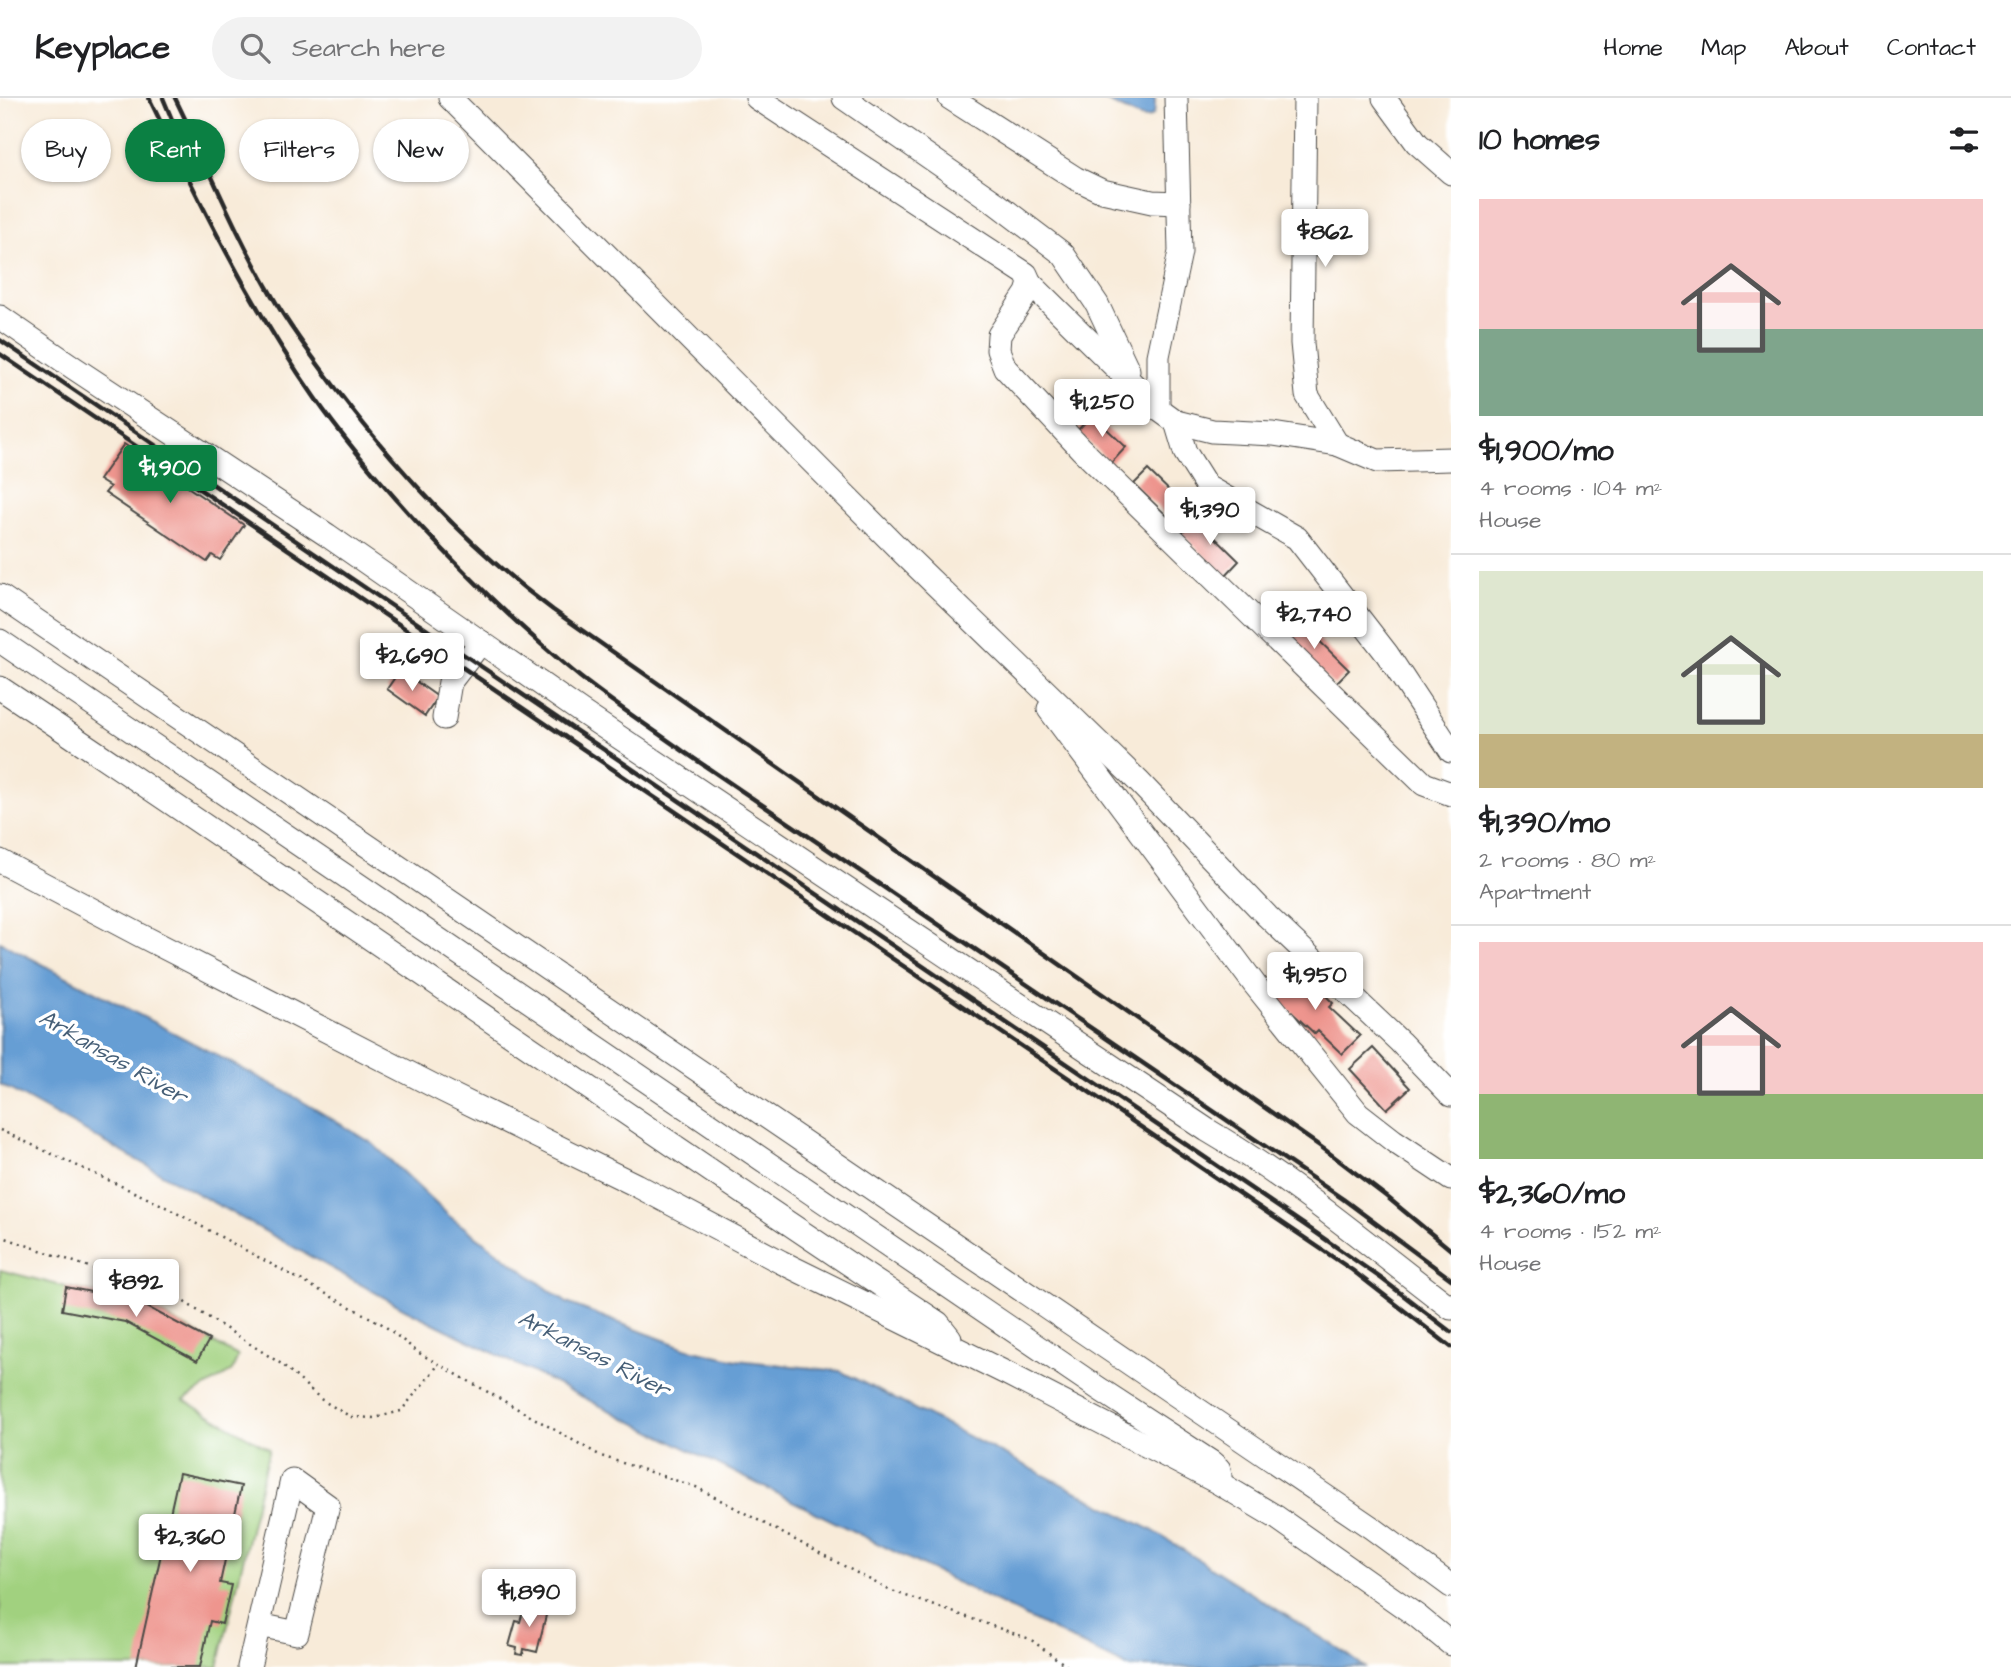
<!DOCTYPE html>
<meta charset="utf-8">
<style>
:root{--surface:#fff;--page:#f2f2f2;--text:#202124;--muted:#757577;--line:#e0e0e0;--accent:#0b8043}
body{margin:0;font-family:"Architects Daughter",sans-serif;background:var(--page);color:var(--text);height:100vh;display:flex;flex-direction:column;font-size:26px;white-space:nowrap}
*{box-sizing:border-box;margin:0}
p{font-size:23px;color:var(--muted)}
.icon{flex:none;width:38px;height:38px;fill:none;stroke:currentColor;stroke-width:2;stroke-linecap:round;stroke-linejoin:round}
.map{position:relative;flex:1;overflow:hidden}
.sheet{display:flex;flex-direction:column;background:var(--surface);width:560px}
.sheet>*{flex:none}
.top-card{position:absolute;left:21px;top:21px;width:665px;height:63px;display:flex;gap:14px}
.price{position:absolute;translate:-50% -60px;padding:0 16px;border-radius:7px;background:#fff;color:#222;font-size:23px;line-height:46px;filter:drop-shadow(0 2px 4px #0008)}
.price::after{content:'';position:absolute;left:50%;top:42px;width:21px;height:16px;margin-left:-10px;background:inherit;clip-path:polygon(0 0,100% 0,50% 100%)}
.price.selected{background:var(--accent);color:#fff}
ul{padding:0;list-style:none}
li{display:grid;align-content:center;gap:14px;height:371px;padding:0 28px}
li+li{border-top:2px solid var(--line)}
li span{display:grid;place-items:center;height:217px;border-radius:0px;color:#555}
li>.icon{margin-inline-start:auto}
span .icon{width:126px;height:126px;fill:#fffc;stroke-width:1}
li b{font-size:30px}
h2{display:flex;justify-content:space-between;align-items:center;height:84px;padding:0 28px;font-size:30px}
.pill{padding:0 24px;border-radius:32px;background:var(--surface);box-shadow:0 2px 5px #0004;font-size:24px;line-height:63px}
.pill.selected{background:var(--accent);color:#fff}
header{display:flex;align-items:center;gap:42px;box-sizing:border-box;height:98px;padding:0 35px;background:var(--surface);border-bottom:2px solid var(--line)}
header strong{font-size:33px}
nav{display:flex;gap:38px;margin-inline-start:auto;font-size:24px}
.search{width:490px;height:63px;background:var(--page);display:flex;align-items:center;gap:18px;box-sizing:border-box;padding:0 24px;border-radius:38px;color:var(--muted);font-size:26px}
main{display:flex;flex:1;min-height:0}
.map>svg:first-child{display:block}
.green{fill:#a1d17f;stroke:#667e55;stroke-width:2}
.water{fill:#669ed4;stroke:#486480;stroke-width:2}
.building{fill:#ee958e}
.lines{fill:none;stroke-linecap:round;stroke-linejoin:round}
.minor-casing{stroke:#4a4845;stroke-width:25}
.path{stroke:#4a4845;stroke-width:2.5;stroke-dasharray:2 5;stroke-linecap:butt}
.minor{stroke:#fff;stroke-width:23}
.rail{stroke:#2b2b2b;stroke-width:4.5}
.labels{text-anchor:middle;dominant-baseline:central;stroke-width:7;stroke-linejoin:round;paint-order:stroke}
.water-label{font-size:23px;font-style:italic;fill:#465f77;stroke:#fff}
</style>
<header>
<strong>Keyplace</strong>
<div class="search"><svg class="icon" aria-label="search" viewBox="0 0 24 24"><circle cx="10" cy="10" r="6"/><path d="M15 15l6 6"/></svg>Search here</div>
<nav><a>Home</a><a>Map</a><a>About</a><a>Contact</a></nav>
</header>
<main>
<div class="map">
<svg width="1451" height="1569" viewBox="0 0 1451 1569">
<rect width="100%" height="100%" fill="#fff"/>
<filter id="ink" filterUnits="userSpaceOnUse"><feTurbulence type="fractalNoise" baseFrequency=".0143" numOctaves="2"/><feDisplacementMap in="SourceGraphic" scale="14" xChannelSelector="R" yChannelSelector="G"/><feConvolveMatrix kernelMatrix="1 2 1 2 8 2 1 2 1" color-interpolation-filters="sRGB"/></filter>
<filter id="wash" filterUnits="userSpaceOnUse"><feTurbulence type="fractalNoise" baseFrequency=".00686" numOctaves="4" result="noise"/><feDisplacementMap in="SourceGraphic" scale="28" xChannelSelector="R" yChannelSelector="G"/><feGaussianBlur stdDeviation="1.57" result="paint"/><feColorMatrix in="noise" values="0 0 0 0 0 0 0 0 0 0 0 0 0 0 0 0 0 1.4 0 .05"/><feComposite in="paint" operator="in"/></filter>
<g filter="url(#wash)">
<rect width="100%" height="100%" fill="#f8ebd9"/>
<polygon class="green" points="0,1172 66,1189 136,1203 238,1258 232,1273 184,1302 269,1351 218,1569 0,1569"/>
<g class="water">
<polygon points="1099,0 1155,0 1155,11 1153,17 1147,20 1140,19"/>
<polygon points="0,844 285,993 372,1045 449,1118 567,1205 685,1250 737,1262 840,1273 1152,1432 1347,1556 1364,1569 1127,1569 405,1211 0,986"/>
</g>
<g id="blocks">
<g class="building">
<polygon points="1092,317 1126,349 1111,365 1077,333"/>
<polygon points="124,346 244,427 220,462 212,457 207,464 105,395 110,389 99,382"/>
<polygon points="1148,372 1183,406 1169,420 1134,386"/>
<polygon points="1196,421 1239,463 1225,478 1181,435"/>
<polygon points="1295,519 1349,572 1334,587 1279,535"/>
<polygon points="400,572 438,599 425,618 387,591"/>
<polygon points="1294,873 1320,898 1323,895 1333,905 1329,909 1360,938 1342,956 1318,933 1315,936 1272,896"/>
<polygon points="1373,950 1410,990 1387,1011 1350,971"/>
<polygon points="66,1189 136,1203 209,1242 197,1263 125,1224 62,1212"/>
<polygon points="179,1375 241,1388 220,1485 231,1487 222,1526 210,1523 200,1569 136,1569"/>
<polygon points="534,1505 548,1509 537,1554 524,1551 523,1557 516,1556 517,1550 509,1548 516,1523 520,1524 525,1507 533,1509"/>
</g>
</g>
</g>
<g filter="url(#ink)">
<use href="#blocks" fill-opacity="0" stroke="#4a4845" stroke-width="2"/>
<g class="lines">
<defs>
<g id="minor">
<polyline points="450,0 903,455 1138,683 1267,818 1400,944 1451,997"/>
<polyline points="757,0 1026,176 1030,185 1027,195 999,237 998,252 1005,270 1081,351 1424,686 1451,696"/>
<polyline points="844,0 997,106 1063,156 1097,206 1128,272"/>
<polyline points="950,0 1075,80 1102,93 1152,104 1179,105"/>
<polyline points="1305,0 1302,245 1307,297 1337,346"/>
<polyline points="1384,0 1417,45 1451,75"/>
<polyline points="1030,185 1158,311 1176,324 1212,333 1273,336 1337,346 1377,363 1451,361"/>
<path d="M0 219 74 270 327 437 580 613 1207 1032C1294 1083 1371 1149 1451 1210"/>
<polyline points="1158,311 1158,258 1180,154 1176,0"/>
<polyline points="1176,324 1185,354 1207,389 1297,440 1387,556 1451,653"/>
<polyline points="0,498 1372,1430 1451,1488"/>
<polyline points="0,543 1098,1290 1211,1364 1219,1371 1220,1378"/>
<path d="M0 590C315 799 623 1017 938 1225L950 1240"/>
<polyline points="1049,611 1255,887 1358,1015 1394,1043 1451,1081"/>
<polyline points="444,620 450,584 481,544"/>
<polyline points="0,763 138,836 444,993 636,1087 781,1164 1008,1276 1219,1385 1276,1419 1417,1518 1451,1546"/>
<polyline points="249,1569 292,1382 328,1408 297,1535 259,1527"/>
</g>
</defs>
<use href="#minor" class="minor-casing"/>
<g class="path">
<polyline points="0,1032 160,1106 382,1226 419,1255 601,1358 696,1389 889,1492 1030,1541 1068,1569"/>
<polyline points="0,1138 178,1200 283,1267 322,1302 351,1319 375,1320 401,1313 439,1266"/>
</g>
<use href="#minor" class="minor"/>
<g class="rail">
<path d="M149 0C199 103 249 206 315 300 344 342 378 381 412 419 465 476 519 530 580 579 613 605 649 629 683 653L1343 1101 1451 1181"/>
<polyline points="163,0 191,67"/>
<path d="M175 0C207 65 234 133 271 196 290 230 314 261 337 292 400 375 469 450 553 512L1324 1051 1387 1099 1451 1152"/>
<polyline points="0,242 1312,1132 1382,1181 1451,1234"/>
<polyline points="0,256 1352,1172 1451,1249"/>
</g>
</g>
</g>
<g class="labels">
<g class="water-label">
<text transform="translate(113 959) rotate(30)">Arkansas River</text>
<text transform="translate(594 1256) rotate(27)">Arkansas River</text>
</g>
</g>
</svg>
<b class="price" style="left:1325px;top:171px">$862</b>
<b class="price" style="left:1102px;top:341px">$1,250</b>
<b class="price selected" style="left:170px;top:407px">$1,900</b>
<b class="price" style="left:1210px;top:449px">$1,390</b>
<b class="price" style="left:1314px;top:553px">$2,740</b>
<b class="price" style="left:412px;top:595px">$2,690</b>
<b class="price" style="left:1315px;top:914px">$1,950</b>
<b class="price" style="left:136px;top:1221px">$892</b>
<b class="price" style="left:190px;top:1476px">$2,360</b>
<b class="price" style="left:529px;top:1531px">$1,890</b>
<div class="top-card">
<a class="pill">Buy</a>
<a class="pill selected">Rent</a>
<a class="pill">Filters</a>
<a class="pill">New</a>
</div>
</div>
<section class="sheet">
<h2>10 homes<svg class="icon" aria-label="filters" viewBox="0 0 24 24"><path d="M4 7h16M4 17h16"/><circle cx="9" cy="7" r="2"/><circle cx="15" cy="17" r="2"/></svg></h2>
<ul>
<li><span style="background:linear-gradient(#f6c9c9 60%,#7fa58c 0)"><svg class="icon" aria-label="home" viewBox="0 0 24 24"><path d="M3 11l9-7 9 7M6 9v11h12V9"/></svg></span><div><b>$1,900/mo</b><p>4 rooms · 104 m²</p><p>House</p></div></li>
<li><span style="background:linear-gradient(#dfe7d0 75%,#c2b280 0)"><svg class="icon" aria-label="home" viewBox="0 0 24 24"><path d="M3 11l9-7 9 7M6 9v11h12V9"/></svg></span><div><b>$1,390/mo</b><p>2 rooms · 80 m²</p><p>Apartment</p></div></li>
<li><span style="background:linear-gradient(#f6c9c9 70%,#8fb573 0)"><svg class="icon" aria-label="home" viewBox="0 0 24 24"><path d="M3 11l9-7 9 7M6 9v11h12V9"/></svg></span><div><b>$2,360/mo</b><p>4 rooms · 152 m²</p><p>House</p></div></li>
</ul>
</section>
</main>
